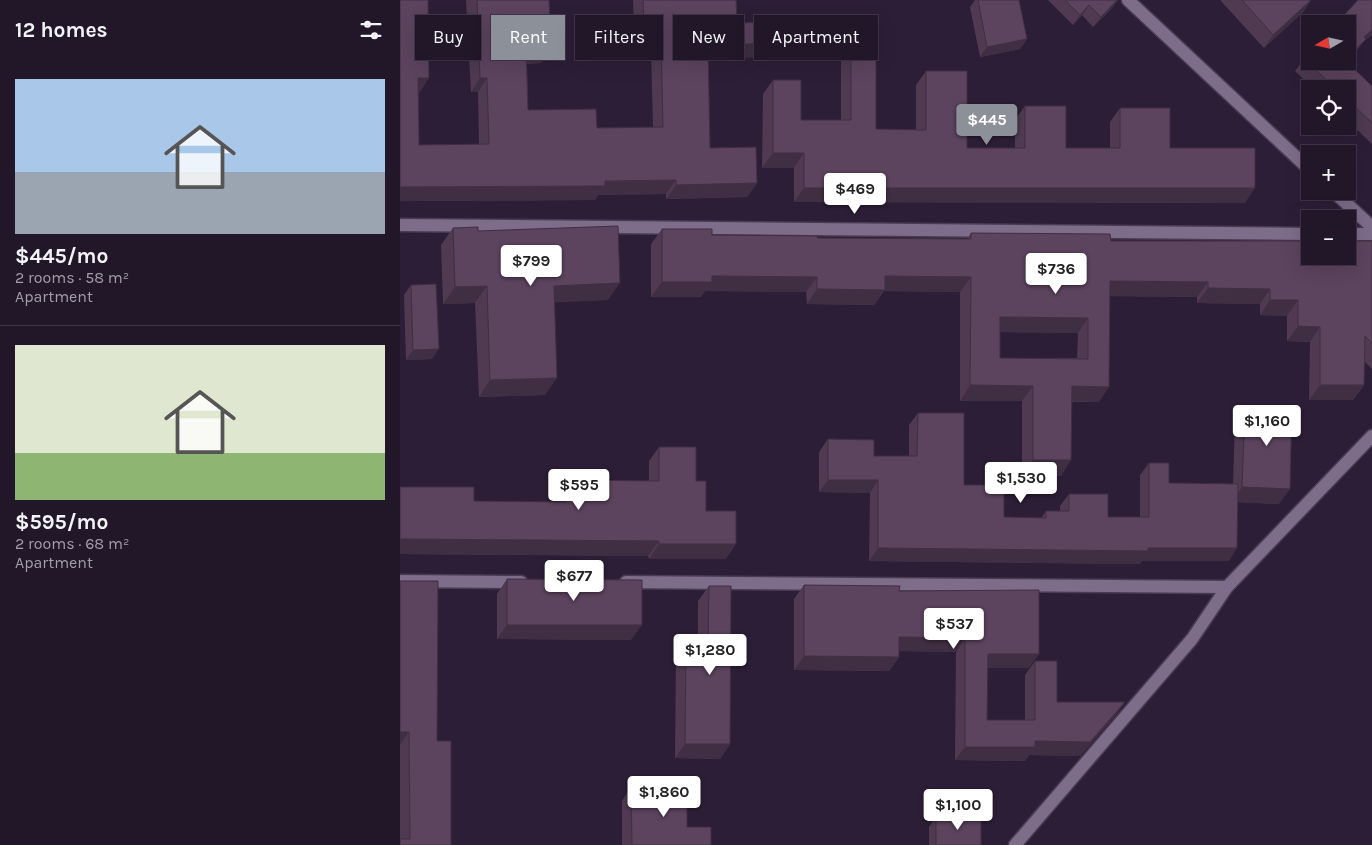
<!DOCTYPE html>
<meta charset="utf-8">
<style>
:root{--surface:#221629;--page:#2a1f31;--text:#f1f3f6;--muted:#a29fa8;--line:#3f3546;--accent:#8c9099}
body{margin:0;font-family:Karla,sans-serif;background:var(--page);color:var(--text);height:100vh;display:flex;flex-direction:column;font-size:19px;white-space:nowrap}
*{box-sizing:border-box;margin:0}
p{font-size:16px;color:var(--muted)}
.icon{flex:none;width:28px;height:28px;fill:none;stroke:currentColor;stroke-width:2;stroke-linecap:round;stroke-linejoin:round}
.map{position:relative;flex:1;overflow:hidden}
.sheet{display:flex;flex-direction:column;background:var(--surface);width:400px}
.sheet>*{flex:none}
.hud{position:absolute;left:15px;top:15px;width:475px;height:45px;display:flex;gap:10px}
.needle{width:32px;rotate:261deg}
.tools{position:absolute;left:901px;top:15px;display:grid;gap:10px}
.tools a{display:grid;place-items:center;width:55px;height:55px;border-radius:0px;background:var(--surface);box-shadow:0 5px 20px #0002,0 0 0 1px var(--line);font-size:25px}
.price{position:absolute;translate:-50% -42px;padding:0 11px;border-radius:5px;background:#fff;color:#222;font-size:16px;line-height:32px;filter:drop-shadow(0 1px 2px #0008)}
.price::after{content:'';position:absolute;left:50%;top:30px;width:15px;height:11px;margin-left:-8px;background:inherit;clip-path:polygon(0 0,100% 0,50% 100%)}
.price.current{background:var(--accent);color:#fff}
ul{padding:0;list-style:none}
li{display:grid;align-content:center;gap:10px;height:265px;padding:0 15px}
li+li{border-top:1px solid var(--line)}
li span{display:grid;place-items:center;height:155px;border-radius:0px;color:#555}
li>.icon{margin-inline-start:auto}
span .icon{width:90px;height:90px;fill:#fffc;stroke-width:1}
li b{font-size:21px}
h2{display:flex;justify-content:space-between;align-items:center;height:60px;padding:0 15px;font-size:21px}
.pill{padding:0 18px;border-radius:0px;background:var(--surface);box-shadow:0 5px 20px #0002,0 0 0 1px var(--line);font-size:18px;line-height:45px}
.pill.current{background:var(--accent);color:#fff}
main{display:flex;flex:1;min-height:0}
.map>svg:first-child{display:block}
.lines{fill:none;stroke-linecap:round;stroke-linejoin:round}
.minor-casing{stroke:#493c51;stroke-width:15}
.minor{stroke:#7d6c8a;stroke-width:12}
.wall{fill:#4f3a51;fill-rule:evenodd}
.shaded-wall{fill:#402f42}
.building{fill:#5c435e;stroke:#402f42;fill-rule:evenodd}
</style>
<main>
<section class="sheet">
<h2>12 homes<svg class="icon" aria-label="filters" viewBox="0 0 24 24"><path d="M4 7h16M4 17h16"/><circle cx="9" cy="7" r="2"/><circle cx="15" cy="17" r="2"/></svg></h2>
<ul>
<li><span style="background:linear-gradient(#a9c7e8 60%,#9aa5b1 0)"><svg class="icon" aria-label="home" viewBox="0 0 24 24"><path d="M3 11l9-7 9 7M6 9v11h12V9"/></svg></span><div><b>$445/mo</b><p>2 rooms · 58 m²</p><p>Apartment</p></div></li>
<li><span style="background:linear-gradient(#dfe7d0 70%,#8fb573 0)"><svg class="icon" aria-label="home" viewBox="0 0 24 24"><path d="M3 11l9-7 9 7M6 9v11h12V9"/></svg></span><div><b>$595/mo</b><p>2 rooms · 68 m²</p><p>Apartment</p></div></li>
</ul>
</section>
<div class="map">
<svg width="972" height="845" viewBox="0 0 972 845">
<rect width="100%" height="100%" fill="#2d1e37"/>
<g class="lines">
<defs>
<g id="minor">
<polyline points="728,0 910,170"/>
<polyline points="933,191 972,227"/>
<polyline points="0,225 910,234"/>
<polyline points="948,234 972,234"/>
<polyline points="0,581 121,582"/>
<polyline points="226,582 827,587 972,436"/>
<polyline points="615,845 792,639 827,587"/>
</g>
</defs>
<use href="#minor" class="minor-casing"/>
<use href="#minor" class="minor"/>
</g>
<g class="wall">
<polygon points="0,0 20,92 19,92 19,145 79,144 78,92 71,92 66,0 149,0 151,50 141,63 127,64 128,110 197,128 253,127 251,49 235,50 233,0 336,0 337,23 367,43 358,57 308,59 310,148 357,183 347,197 266,199 266,194 198,195 195,200 0,201"/>
<polygon points="575,0 619,0 627,39 620,49 580,57 570,7"/>
<polygon points="648,0 718,0 712,8 693,27 682,15 673,25"/>
<polygon points="820,0 911,0 903,12 864,48"/>
<polygon points="451,43 476,129 516,130 516,85 526,71 567,148 615,148 615,120 625,106 666,148 710,148 710,122 720,108 770,148 845,203 394,202 394,168 362,168 363,94 373,80 401,120 441,120 441,58"/>
<polygon points="904,59 910,61 947,61 947,62 972,86 972,144 948,121 948,89 914,89 895,71"/>
<polygon points="53,228 78,231 208,300 154,302 145,395 79,397 75,303 43,304 41,245"/>
<path d="M262 229 312 235 417 238 567 239 571 233 711 241H972V369L964 361V385L953 400H909L910 342 887 341V316L860 315V304L797 303V297L710 296 699 402H672L661 476 622 475V401H560V292L484 291 474 305 407 304 406 292 305 291 301 297H251V244ZM600 332 678 333 677 358H600Z"/>
<polygon points="11,285 32,359 6,360 4,295"/>
<polygon points="845,406 879,504 838,502 829,561 742,561 739,564 469,561 470,493 419,492 419,452 428,439 474,456 509,456 509,425 518,413 564,485 604,517 641,518 646,511 660,511 660,506 669,494 708,517 740,517 740,475 749,463 769,483 833,484 835,421"/>
<polygon points="259,447 296,481 306,511 326,559 249,559 248,556 0,554 0,487 74,501 156,502 156,495 166,480 249,481 249,461"/>
<polygon points="107,579 231,640 97,639 97,594"/>
<polygon points="0,581 37,741 51,845 0,845"/>
<polygon points="404,585 499,591 629,668 587,668 587,720 625,720 625,675 635,661 657,702 725,702 715,716 680,756 629,755 625,761 555,760 556,652 499,651 499,657 489,671 394,670 394,599"/>
<polygon points="309,586 330,744 320,759 275,758 276,658 286,643 298,643 298,601"/>
<polygon points="231,787 287,827 311,845 222,845 222,801"/>
<polygon points="536,816 581,845 529,845 529,827"/>
</g>
<g class="shaded-wall">
<polygon points="717,0 718,0 712,8 693,27 701,17"/>
<polygon points="911,0 903,12 864,48 873,35"/>
<polygon points="689,5 682,15 673,25 680,15"/>
<polygon points="972,30 972,35 963,42 957,51 948,61 948,58 964,37"/>
<polygon points="261,35 251,49 235,50 245,36"/>
<polygon points="627,39 620,49 580,57 587,47"/>
<polygon points="367,43 358,57 298,60 308,46"/>
<polygon points="126,50 151,50 141,63 116,64"/>
<polygon points="18,78 29,78 20,92 9,92"/>
<polygon points="80,78 87,78 78,92 71,92"/>
<polygon points="373,153 404,153 394,168 362,168"/>
<polygon points="276,180 266,194 198,195 195,200 0,201 0,187"/>
<polygon points="357,183 347,197 266,199 276,185"/>
<polygon points="404,188 855,188 845,203 394,202"/>
<polygon points="312,276 417,277 406,292 305,291 301,297 251,297 262,282"/>
<polygon points="485,276 571,277 560,292 484,291 474,305 407,304 417,289"/>
<polygon points="710,281 808,282 797,297 699,296"/>
<polygon points="220,283 208,300 142,303 154,286"/>
<polygon points="87,286 75,303 43,304 55,287"/>
<polygon points="808,288 870,289 860,304 797,303"/>
<polygon points="870,300 898,300 887,316 860,315"/>
<polygon points="600,317 688,318 678,333 589,332"/>
<polygon points="898,326 920,327 910,342 887,341"/>
<polygon points="39,349 32,359 6,360 13,350"/>
<polygon points="157,378 145,395 79,397 90,380"/>
<polygon points="570,385 633,386 622,401 560,401"/>
<polygon points="920,385 964,385 953,400 909,400"/>
<polygon points="672,386 709,387 699,402 661,401"/>
<polygon points="633,460 671,460 661,476 622,475"/>
<polygon points="428,480 478,480 470,493 419,492"/>
<polygon points="842,487 890,489 879,504 832,502"/>
<polygon points="0,539 259,541 248,556 0,554"/>
<polygon points="259,544 336,544 326,559 249,559"/>
<polygon points="478,548 837,548 829,561 742,561 739,564 469,561"/>
<polygon points="107,625 242,625 231,640 97,639"/>
<polygon points="499,637 565,638 556,652 490,651"/>
<polygon points="588,654 639,654 629,668 578,668"/>
<polygon points="404,656 499,657 489,671 394,670"/>
<polygon points="725,702 715,716 680,756 629,755 625,761 555,760 565,747 635,741"/>
<polygon points="0,732 9,732 0,745"/>
<polygon points="285,744 330,744 320,759 275,758"/>
</g>
<g class="building">
<polygon points="0,0 28,0 29,78 18,78 19,145 89,144 87,78 80,78 77,0 149,0 151,50 126,50 128,110 196,109 197,128 263,127 261,35 245,36 243,0 336,0 337,23 367,22 367,43 308,46 310,148 356,147 357,183 276,185 276,180 205,181 205,186 0,187"/>
<polygon points="578,0 619,0 627,39 587,47"/>
<polygon points="665,0 717,0 701,17 689,5 680,15"/>
<polygon points="842,0 911,0 873,35"/>
<polygon points="958,0 972,0 972,30 964,37 966,39 948,58 948,24 936,24"/>
<polygon points="451,43 476,43 476,129 526,130 526,71 567,71 567,148 625,148 625,106 666,106 666,148 720,148 720,108 770,108 770,148 855,148 855,188 404,188 404,153 373,153 373,80 401,80 401,120 451,120"/>
<polygon points="910,52 910,61 946,61 972,86 972,123 948,100 948,89 936,89 904,59"/>
<polygon points="218,226 220,283 154,286 157,378 90,380 87,286 55,287 53,228 78,227 78,231"/>
<path d="M262 229H312V235L418 236 417 238 571 239V233L710 234 711 241H910V256H948V241H972V343L965 336 964 385H920V327L898 326V300H870V289L808 288V282L710 281 709 387 672 386 671 460H633V386L570 385 571 277 485 276V290L417 289V277L312 276V282H262ZM600 317 688 318V359L600 358Z"/>
<polygon points="36,284 39,349 13,350 11,285"/>
<polygon points="845,406 892,407 890,489 842,487"/>
<polygon points="518,413 564,413 564,485 604,485 604,517 646,518 646,511 669,511 669,494 708,494 708,517 749,517 749,463 769,463 769,483 838,484 837,548 748,548 748,551 478,548 478,480 428,480 428,439 474,440 474,456 517,456"/>
<polygon points="259,447 296,447 296,481 306,481 306,511 336,511 336,544 259,544 259,541 0,539 0,487 74,487 74,501 166,502 166,480 259,481"/>
<polygon points="107,579 242,580 242,625 107,625"/>
<polygon points="0,581 38,581 37,741 51,741 51,845 0,845 0,839 10,839 9,732 0,732"/>
<polygon points="404,585 500,586 499,591 639,590 639,654 588,654 587,720 635,720 635,661 657,661 657,702 725,702 690,742 635,741 635,747 565,747 565,638 499,637 499,657 404,656"/>
<polygon points="309,586 331,586 330,744 285,744 286,643 308,643"/>
<polygon points="231,787 287,787 287,827 311,827 311,845 232,845"/>
<polygon points="536,816 581,817 581,845 536,845"/>
</g>
</svg>
<div class="tools">
<a><svg class="needle" viewBox="-14 -14 28 28"><path d="M0-13l5 13h-10z" fill="#e53935"/><path d="M0 13l5-13h-10z" fill="#a29fa8"/></svg></a>
<a><svg class="icon" aria-label="locate" viewBox="0 0 24 24"><circle cx="12" cy="12" r="6"/><path d="M12 2v4M12 18v4M2 12h4M18 12h4"/></svg></a>
<a>+</a>
<a>−</a>
</div>
<b class="price current" style="left:587px;top:146px">$445</b>
<b class="price" style="left:455px;top:215px">$469</b>
<b class="price" style="left:131px;top:287px">$799</b>
<b class="price" style="left:656px;top:295px">$736</b>
<b class="price" style="left:867px;top:447px">$1,160</b>
<b class="price" style="left:621px;top:504px">$1,530</b>
<b class="price" style="left:179px;top:511px">$595</b>
<b class="price" style="left:174px;top:602px">$677</b>
<b class="price" style="left:554px;top:650px">$537</b>
<b class="price" style="left:310px;top:676px">$1,280</b>
<b class="price" style="left:264px;top:818px">$1,860</b>
<b class="price" style="left:558px;top:831px">$1,100</b>
<div class="hud">
<a class="pill">Buy</a>
<a class="pill current">Rent</a>
<a class="pill">Filters</a>
<a class="pill">New</a>
<a class="pill">Apartment</a>
</div>
</div>
</main>
